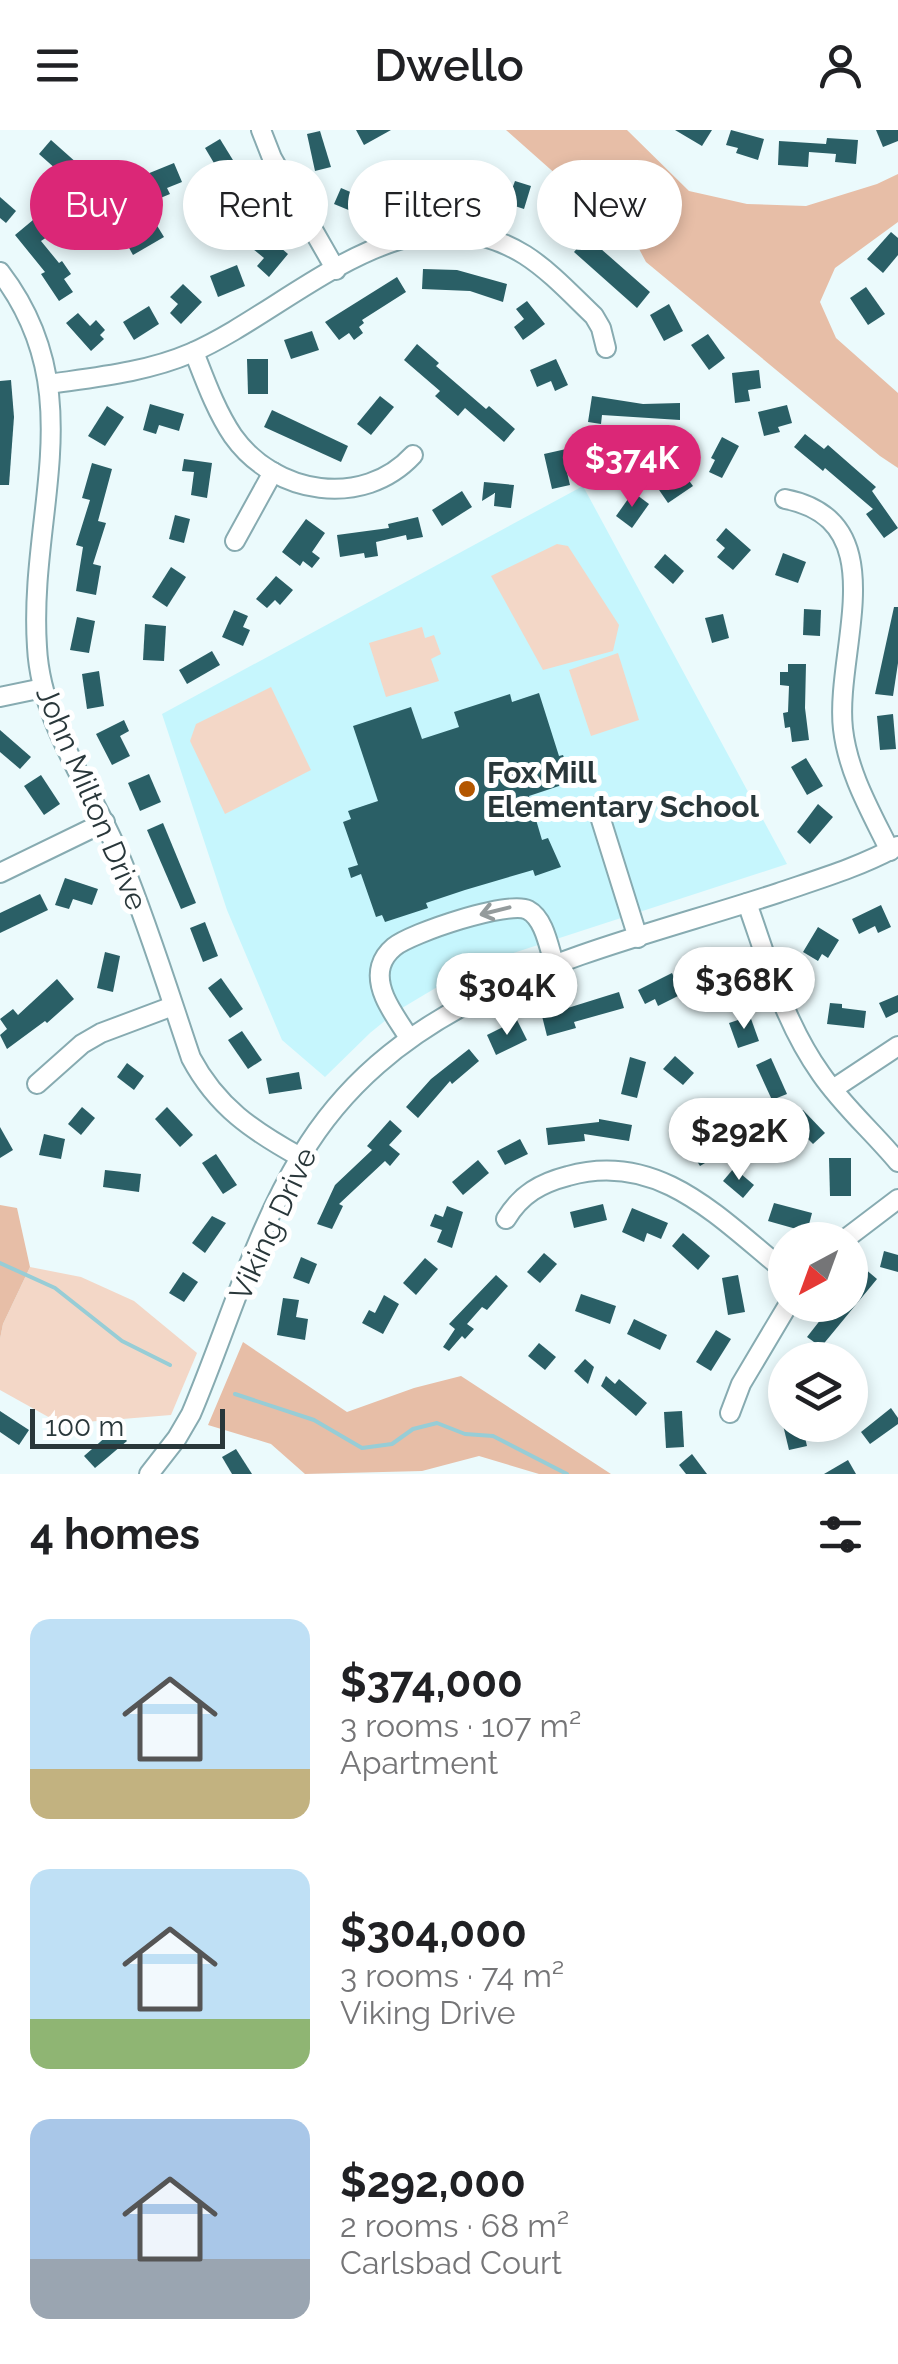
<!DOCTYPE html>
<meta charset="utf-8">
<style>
:root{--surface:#fff;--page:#f6f6f6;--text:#202124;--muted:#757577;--accent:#db2777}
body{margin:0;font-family:Raleway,sans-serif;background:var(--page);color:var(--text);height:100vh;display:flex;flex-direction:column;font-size:38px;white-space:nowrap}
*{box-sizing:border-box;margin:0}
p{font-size:32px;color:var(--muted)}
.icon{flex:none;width:55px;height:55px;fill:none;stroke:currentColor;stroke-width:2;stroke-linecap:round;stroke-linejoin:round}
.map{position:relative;height:1344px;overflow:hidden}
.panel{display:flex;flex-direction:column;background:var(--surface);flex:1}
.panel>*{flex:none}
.top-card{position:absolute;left:30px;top:30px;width:840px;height:90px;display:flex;gap:20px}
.needle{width:65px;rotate:221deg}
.controls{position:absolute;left:768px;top:1092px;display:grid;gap:20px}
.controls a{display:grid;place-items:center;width:100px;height:100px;border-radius:50%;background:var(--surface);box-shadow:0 5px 15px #0003;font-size:50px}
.scale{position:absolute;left:30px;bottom:25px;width:195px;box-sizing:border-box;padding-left:10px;border:5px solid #29373a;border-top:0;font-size:28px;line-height:35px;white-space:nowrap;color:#29373a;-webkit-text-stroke:8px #fff;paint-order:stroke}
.price{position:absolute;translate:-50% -85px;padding:0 22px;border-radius:35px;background:#fff;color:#222;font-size:32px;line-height:65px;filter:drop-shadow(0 2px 5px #0008)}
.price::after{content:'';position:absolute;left:50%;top:60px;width:30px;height:22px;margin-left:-15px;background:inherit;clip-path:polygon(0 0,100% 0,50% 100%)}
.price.on{background:var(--accent);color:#fff}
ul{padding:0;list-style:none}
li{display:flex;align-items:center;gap:30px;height:250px;padding:0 30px}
li span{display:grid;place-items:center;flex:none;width:280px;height:200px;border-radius:20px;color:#555}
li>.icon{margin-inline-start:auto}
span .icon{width:120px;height:120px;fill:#fffc;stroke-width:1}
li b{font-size:42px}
h2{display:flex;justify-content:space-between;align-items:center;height:120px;padding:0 30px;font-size:42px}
.tag{padding:0 35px;border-radius:45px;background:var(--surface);box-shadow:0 5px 15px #0003;font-size:35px;line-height:90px}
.tag.on{background:var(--accent);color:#fff}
header{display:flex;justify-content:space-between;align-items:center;height:130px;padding:0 30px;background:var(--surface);font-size:45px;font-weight:600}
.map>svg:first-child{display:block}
.built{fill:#c6f6fd}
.green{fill:#f3d7c7}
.forest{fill:#e7bea7}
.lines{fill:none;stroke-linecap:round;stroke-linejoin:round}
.stream{stroke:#97cdd6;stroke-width:4}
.building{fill:#2a5f66}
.minor-casing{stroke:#87abb1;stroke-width:22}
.minor{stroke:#fff;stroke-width:18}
.oneway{stroke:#949b9c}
.poi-dot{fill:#b35600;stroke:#fff;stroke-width:4}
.labels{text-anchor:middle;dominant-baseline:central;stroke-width:10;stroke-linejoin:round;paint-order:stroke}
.poi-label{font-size:30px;font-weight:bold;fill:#29373a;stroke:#fff;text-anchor:start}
.street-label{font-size:30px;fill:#29373a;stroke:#fff}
</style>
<header><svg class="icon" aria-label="menu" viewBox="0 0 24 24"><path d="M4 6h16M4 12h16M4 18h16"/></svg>Dwello<svg class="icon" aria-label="person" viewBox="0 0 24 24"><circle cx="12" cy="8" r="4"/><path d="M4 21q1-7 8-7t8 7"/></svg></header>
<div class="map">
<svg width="898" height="1344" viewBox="0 0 898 1344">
<rect width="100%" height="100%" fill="#ebfafc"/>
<polygon class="built" points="583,356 787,734 495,829 454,847 397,881 370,903 325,947 282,910 227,780 162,584"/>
<g class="green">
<polygon points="557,414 568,416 619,495 613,521 543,540 491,446"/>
<polygon points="422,497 425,508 434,505 441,524 431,529 439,551 386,567 369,513"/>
<polygon points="618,523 639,590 591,606 569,540"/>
<polygon points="271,557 311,640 225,684 190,611 196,594"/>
<polygon points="30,1137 81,1147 134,1171 197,1223 171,1285 61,1294 0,1260 0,1209 3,1194"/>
</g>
<g class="forest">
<polygon points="506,0 627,0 689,61 747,74 806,76 877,54 898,44 898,92 835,138 820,172 836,208 898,263 898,338 880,326 646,132 638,117"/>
<polygon points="0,1075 17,1078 30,1137 3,1194 0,1209"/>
<polygon points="243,1212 347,1282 414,1258 461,1246 611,1344 539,1344 479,1326 422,1341 305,1344 271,1314 208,1295"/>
</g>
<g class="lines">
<g class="stream">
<polyline points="0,1133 55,1158 122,1211 170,1235"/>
<polyline points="235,1264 314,1290 362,1318 392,1314 413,1299 437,1293 465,1304 493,1306 567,1344"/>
</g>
</g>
<g class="building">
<polygon points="356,0 391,0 364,15"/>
<polygon points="675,0 712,0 702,16"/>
<polygon points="731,0 764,9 758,30 736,23 738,18 726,15"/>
<polygon points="876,0 898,0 898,11 883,17"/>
<polygon points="320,1 331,37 315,41 307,4"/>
<polygon points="827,8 858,10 856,34 835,32 836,24 809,22 808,37 778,35 779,11 826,14"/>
<polygon points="220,9 263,79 263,83 249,92 205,18"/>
<polygon points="51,10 78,34 66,48 39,24"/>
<polygon points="97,30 125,35 121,56 103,52 102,58 92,56"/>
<polygon points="174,33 182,52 167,58 170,64 158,69 147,44"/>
<polygon points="419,45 425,70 396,76 390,51"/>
<polygon points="445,46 481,49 480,66 443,62"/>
<polygon points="515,51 531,56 524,79 496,70 500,56 512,59"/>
<polygon points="341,58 374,72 368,88 334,74"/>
<polygon points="554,65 583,89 576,97 650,162 637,178 574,122 580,115 541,81"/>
<polygon points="0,67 16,81 6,93 0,88"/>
<polygon points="153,89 164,107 133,125 123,107"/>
<polygon points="33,90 47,107 41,111 59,133 62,131 71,144 64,149 73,162 59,171 41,144 45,142 15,105"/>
<polygon points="891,102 898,108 898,125 883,143 867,129"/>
<polygon points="266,105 288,124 269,147 257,136 264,128 253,119"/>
<polygon points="237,135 245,156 218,167 210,146"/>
<polygon points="423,139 457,140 507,154 503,172 470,161 422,159"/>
<polygon points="397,147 406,162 362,190 364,193 359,197 363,203 354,210 349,203 339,210 325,192"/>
<polygon points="183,154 202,172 181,194 170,183 178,174 170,167"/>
<polygon points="866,157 885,184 868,195 850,168"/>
<polygon points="527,171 545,194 523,210 514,197 524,189 516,179"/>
<polygon points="669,174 683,201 664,211 650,185"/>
<polygon points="149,176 159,194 134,210 123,192"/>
<polygon points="78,183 90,196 96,190 105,200 100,205 104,209 91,221 66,193"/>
<polygon points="312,201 319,220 291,229 284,210"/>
<polygon points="708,204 725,228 709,240 691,215"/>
<polygon points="417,214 439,233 436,236 486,279 489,276 515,299 504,312 465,278 458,286 435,266 440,261 404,230"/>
<polygon points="247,229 268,229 268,264 248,264"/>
<polygon points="556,229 568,255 555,261 551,251 537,257 530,240"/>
<polygon points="759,240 761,258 748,260 750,271 735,273 732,243"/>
<polygon points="11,250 14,287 9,355 0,355 0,251"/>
<polygon points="380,266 394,277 371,305 357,294"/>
<polygon points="592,266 643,274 680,273 680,290 602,285 601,294 588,292"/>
<polygon points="150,274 184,284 179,301 159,295 156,304 143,300"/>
<polygon points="787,275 792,293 778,297 780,302 764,306 758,282"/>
<polygon points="107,276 124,287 105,316 88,306"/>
<polygon points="272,280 348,316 341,332 264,297"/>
<polygon points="805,304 824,319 828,315 876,357 872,361 898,398 884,408 866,384 873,379 825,338 823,341 794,317"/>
<polygon points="722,307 739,316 722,348 709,342 715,330 711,328"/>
<polygon points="584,315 587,324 564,330 570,355 552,359 544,324"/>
<polygon points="184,329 212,333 207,368 191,365 194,342 182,341"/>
<polygon points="92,333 112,339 98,391 106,393 93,434 101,436 96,465 76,461 83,417 76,415 90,370 82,368"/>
<polygon points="681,340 693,356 668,373 657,357"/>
<polygon points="484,352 514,355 511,378 494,376 495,363 482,371"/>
<polygon points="462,361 472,377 442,396 432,380"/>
<polygon points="633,362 649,374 632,398 616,386"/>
<polygon points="175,385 190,389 184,413 169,409"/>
<polygon points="418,387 423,407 407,410 406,405 376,412 378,426 365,428 364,423 340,427 337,405 389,398 388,394"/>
<polygon points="306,389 325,403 312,422 320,428 312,438 303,431 300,436 282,422"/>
<polygon points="726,398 751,420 733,440 717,427 725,418 716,410"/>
<polygon points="783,423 806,432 798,453 775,445"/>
<polygon points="665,424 684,441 673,454 654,437"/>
<polygon points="171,437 186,447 167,477 152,467"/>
<polygon points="276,446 293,460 280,475 275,470 267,478 256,469"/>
<polygon points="894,477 898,477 898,533 893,566 875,564"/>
<polygon points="804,479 821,480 820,506 803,505"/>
<polygon points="234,480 248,486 243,497 250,500 243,516 222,507"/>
<polygon points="723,484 729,508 712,513 705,488"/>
<polygon points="77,487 95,491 89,523 70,520"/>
<polygon points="145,494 166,496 164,531 143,530"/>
<polygon points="212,521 220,535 187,554 179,540"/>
<polygon points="788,534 806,534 805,578 809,610 792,612 790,597 785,598 783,583 788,582 789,556 780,555 780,542 788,542"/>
<polygon points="99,541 104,576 87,579 82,544"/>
<polygon points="539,563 559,626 563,625 567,636 560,638 565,654 529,666 542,710 548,708 561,737 535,746 533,740 465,760 426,773 428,778 385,792 382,785 376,787 361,744 351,748 348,738 358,735 343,692 351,689 348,681 378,671 353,596 411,577 422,609 459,597 454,582 510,564 512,572"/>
<polygon points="893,584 896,619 880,620 877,586"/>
<polygon points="124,590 129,601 120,606 130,626 112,635 96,604"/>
<polygon points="0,600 31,627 20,639 0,622"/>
<polygon points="806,628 823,656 807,665 791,637"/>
<polygon points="149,644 161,672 140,681 128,653"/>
<polygon points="41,645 60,674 44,685 24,656"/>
<polygon points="818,674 833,687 810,714 797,702"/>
<polygon points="163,693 196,773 181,779 147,700"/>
<polygon points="65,748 98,759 92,775 73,769 69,779 55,775"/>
<polygon points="40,764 48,780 0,803 0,783"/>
<polygon points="881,775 891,797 878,803 875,796 859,804 852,789"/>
<polygon points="205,792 218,826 203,832 190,798"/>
<polygon points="818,797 839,810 828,828 822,824 818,831 803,822"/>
<polygon points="105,822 120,826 113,862 97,858"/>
<polygon points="696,838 732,843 730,860 694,854"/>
<polygon points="672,843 682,864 658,876 655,869 645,874 638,860"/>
<polygon points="221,848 243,879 230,888 208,858"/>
<polygon points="57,849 74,869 47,893 45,891 7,919 0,905 7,899 0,889 13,879 18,885"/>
<polygon points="619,862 624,878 574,892 576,898 547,906 542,886"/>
<polygon points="898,865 898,882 886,888 879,873"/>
<polygon points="830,873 842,874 842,878 866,881 864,898 827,894"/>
<polygon points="750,886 759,911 738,918 729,893"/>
<polygon points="517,890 527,910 496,925 487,905"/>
<polygon points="242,901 262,930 248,939 228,910"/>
<polygon points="469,919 479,931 452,954 450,951 418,988 406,977 431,949"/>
<polygon points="675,926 694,943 683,955 663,939"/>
<polygon points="630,927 646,932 637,968 621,964"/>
<polygon points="771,928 787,964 772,970 756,935"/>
<polygon points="127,933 144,946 134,960 117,947"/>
<polygon points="299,942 302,959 269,964 266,948"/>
<polygon points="82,977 95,988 81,1005 68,994"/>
<polygon points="167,977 193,1005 180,1017 155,989"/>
<polygon points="803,980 825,1003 813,1014 791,992"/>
<polygon points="599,989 632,995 629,1011 584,1004 585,1011 548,1015 546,998 599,992"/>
<polygon points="390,990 402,1001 389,1015 400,1024 390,1036 385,1031 339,1074 343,1076 332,1099 317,1094 335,1055 372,1020 367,1016"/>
<polygon points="696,996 715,1027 700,1036 681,1005"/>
<polygon points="0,997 13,1020 0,1028"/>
<polygon points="44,1004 65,1009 61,1029 39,1025"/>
<polygon points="520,1009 528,1024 505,1035 497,1021"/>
<polygon points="216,1024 237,1055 223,1064 202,1033"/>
<polygon points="829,1028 851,1028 851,1066 830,1066"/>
<polygon points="478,1030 489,1043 463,1065 452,1052"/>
<polygon points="734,1038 754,1055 743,1068 723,1051"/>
<polygon points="105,1040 141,1044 139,1062 103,1057"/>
<polygon points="774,1073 812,1083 807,1102 768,1091"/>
<polygon points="603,1074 607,1090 574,1098 570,1082"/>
<polygon points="447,1076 463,1082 452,1118 437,1112 442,1100 430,1096 435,1084 443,1087"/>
<polygon points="632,1078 668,1093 661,1109 647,1103 644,1112 622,1102"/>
<polygon points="212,1086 226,1093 205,1123 192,1113"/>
<polygon points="683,1103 710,1126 698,1140 672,1116"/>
<polygon points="884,1121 898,1125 898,1142 880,1137"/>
<polygon points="544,1123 557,1134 540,1153 527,1142"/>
<polygon points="301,1127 317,1134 309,1154 293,1148"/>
<polygon points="425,1128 438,1139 416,1165 403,1153"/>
<polygon points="864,1138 877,1149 821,1217 807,1207 832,1175 850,1175 850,1154"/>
<polygon points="183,1142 198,1152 184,1172 169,1163"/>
<polygon points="496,1145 508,1156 487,1180 482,1177 467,1194 474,1199 465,1209 462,1206 449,1221 443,1217 455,1199 449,1194"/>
<polygon points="738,1145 745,1182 728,1185 722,1148"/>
<polygon points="581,1164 616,1176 610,1194 575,1181"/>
<polygon points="384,1165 399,1174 383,1204 362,1193 369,1180 375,1183"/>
<polygon points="283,1168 299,1170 296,1187 308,1189 305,1210 277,1205"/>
<polygon points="634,1189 667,1205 660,1220 627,1204"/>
<polygon points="716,1200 731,1209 711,1241 696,1232"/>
<polygon points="539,1213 556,1227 545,1240 528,1226"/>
<polygon points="585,1229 594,1237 588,1254 574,1241"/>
<polygon points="606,1246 615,1254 619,1249 647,1273 636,1286 601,1256"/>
<polygon points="891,1278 898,1288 898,1294 870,1314 861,1302"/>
<polygon points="0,1281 29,1300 19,1315 0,1302"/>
<polygon points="682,1281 684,1317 666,1318 664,1282"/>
<polygon points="783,1295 802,1295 807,1316 789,1320"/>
<polygon points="116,1298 127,1311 95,1338 84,1326"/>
<polygon points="236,1319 252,1344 232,1344 222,1327"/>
<polygon points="692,1324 707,1344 686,1344 679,1335"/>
<polygon points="848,1330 856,1344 824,1344"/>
</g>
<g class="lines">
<defs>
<g id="minor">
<polyline points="261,0 272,28 336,140"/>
<path d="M0 142C93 263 28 383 37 517 41 597 95 662 123 734 149 798 169 863 191 928 217 977 253 1001 300 1027"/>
<path d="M194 222C205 250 216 281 233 306 275 365 363 379 413 325"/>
<path d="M49 254C97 247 147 242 191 223 294 178 405 51 525 125 550 141 572 165 594 186L601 198 606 218"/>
<path d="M785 369C898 391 834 521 843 599 848 643 871 682 890 721"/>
<polyline points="235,411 273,342"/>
<polyline points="0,567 43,558"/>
<polyline points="597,677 638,808"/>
<polyline points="0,743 105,692"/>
<path d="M747 773C768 832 784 892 821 944 843 976 873 1002 898 1032"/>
<path d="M409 908C397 888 374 861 381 836 383 829 388 822 394 817 411 803 509 770 528 780 545 789 549 819 555 836"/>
<polyline points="37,954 82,914 101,903 173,876"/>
<polyline points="833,959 898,916"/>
<path d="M506 1089C521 1064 541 1053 568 1046 659 1020 720 1089 785 1141"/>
<polyline points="844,1110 898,1069"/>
<polyline points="730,1283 741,1254 788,1175"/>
<path d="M149 1344 177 1308 191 1284C227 1199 253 1106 301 1026 403 855 602 821 778 763 819 749 860 737 898 716"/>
</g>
</defs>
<use href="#minor" class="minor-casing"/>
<use href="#minor" class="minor"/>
</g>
<defs><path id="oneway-shaft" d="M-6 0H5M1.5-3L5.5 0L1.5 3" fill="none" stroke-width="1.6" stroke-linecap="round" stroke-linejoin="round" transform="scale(2.5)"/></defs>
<use class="oneway" href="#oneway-shaft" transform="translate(495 781) rotate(166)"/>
<circle class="poi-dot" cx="467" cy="659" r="10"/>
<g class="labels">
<g class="poi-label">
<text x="487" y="642">Fox Mill<tspan x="487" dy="34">Elementary School</tspan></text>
</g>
<g class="street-label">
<text transform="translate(92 668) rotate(67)">John Milton Drive</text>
<text transform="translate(273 1094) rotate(-65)">Viking Drive</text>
</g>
</g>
</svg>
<div class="controls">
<a><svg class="needle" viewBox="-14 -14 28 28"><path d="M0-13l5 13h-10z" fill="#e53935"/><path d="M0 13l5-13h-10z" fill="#757577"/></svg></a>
<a><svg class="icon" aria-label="layers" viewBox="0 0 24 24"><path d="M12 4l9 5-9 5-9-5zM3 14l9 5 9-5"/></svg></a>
</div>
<div class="scale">100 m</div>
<b class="price on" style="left:632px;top:380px">$374K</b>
<b class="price" style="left:744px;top:902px">$368K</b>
<b class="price" style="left:507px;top:908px">$304K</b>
<b class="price" style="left:739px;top:1053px">$292K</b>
<div class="top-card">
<a class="tag on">Buy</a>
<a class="tag">Rent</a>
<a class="tag">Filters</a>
<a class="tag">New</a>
</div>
</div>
<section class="panel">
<h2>4 homes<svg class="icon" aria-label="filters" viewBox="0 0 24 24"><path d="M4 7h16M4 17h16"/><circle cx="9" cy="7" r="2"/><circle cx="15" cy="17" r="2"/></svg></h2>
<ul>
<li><span style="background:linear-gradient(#bfe0f5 75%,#c2b280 0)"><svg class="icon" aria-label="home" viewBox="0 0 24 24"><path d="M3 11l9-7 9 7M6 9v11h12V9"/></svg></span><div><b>$374,000</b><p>3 rooms · 107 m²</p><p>Apartment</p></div></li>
<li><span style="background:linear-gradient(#bfe0f5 75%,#8fb573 0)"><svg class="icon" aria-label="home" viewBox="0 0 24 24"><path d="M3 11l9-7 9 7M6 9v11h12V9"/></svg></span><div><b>$304,000</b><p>3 rooms · 74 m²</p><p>Viking Drive</p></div></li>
<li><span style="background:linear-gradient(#a9c7e8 70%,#9aa5b1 0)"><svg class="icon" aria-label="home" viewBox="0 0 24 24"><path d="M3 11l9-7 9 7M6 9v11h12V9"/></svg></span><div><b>$292,000</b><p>2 rooms · 68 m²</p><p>Carlsbad Court</p></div></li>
</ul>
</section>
